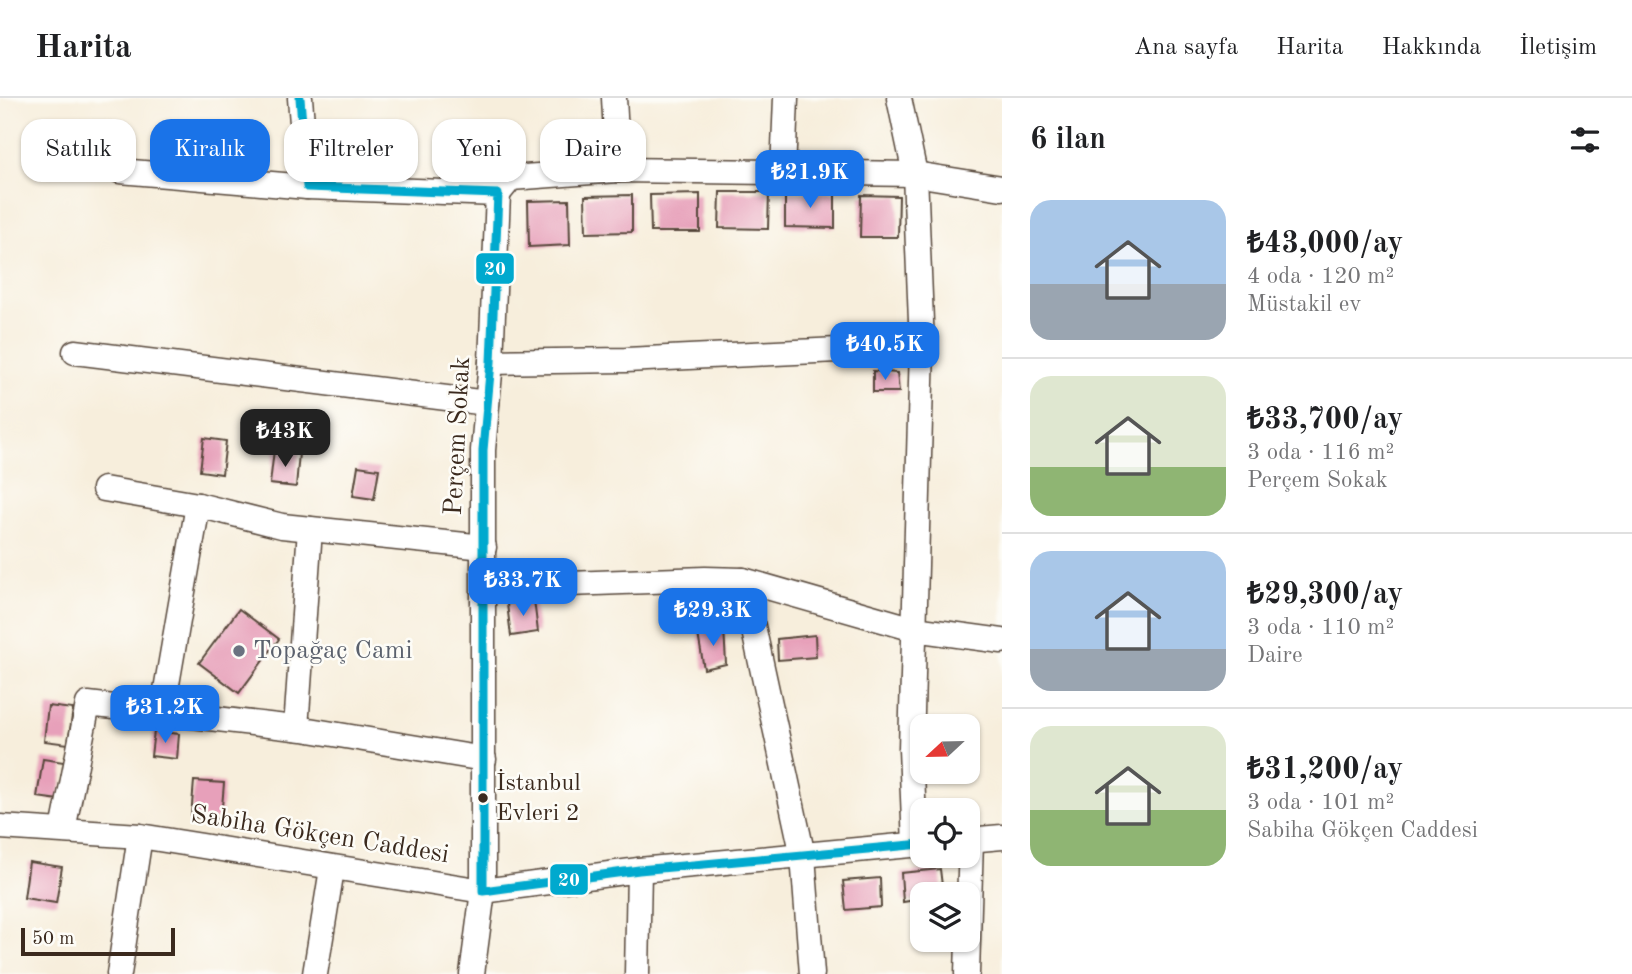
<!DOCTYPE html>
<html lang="tr">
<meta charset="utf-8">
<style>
:root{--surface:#fff;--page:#f2f2f2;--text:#202124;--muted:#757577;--line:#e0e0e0;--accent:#1a73e8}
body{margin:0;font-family:"Old Standard TT",serif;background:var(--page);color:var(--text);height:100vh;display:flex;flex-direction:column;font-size:26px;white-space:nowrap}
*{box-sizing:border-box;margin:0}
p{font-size:23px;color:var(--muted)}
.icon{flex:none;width:38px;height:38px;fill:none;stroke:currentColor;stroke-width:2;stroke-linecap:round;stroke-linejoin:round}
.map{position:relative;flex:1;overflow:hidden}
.drawer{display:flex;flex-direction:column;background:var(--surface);width:630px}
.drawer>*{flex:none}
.guide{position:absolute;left:21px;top:21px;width:665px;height:63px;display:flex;gap:14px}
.needle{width:46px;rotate:248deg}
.buttons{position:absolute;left:910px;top:616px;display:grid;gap:14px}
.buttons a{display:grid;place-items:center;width:70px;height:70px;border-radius:14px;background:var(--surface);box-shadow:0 2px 5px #0004;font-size:35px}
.scale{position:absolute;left:21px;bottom:18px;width:154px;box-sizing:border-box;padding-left:7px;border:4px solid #3b2a1e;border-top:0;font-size:19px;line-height:24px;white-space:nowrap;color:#3b2a1e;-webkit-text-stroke:5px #fdfcf7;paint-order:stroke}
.price{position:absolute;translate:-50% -60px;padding:0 16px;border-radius:14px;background:var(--accent);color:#fff;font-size:23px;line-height:46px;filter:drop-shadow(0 2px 4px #0008)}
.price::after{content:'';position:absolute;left:50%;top:42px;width:21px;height:16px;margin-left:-10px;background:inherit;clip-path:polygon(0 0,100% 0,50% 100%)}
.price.selected{background:#222;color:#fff}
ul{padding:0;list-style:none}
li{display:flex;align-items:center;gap:21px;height:175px;padding:0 28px}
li+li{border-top:2px solid var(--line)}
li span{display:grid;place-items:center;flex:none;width:196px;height:140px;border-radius:21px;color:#555}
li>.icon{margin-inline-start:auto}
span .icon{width:84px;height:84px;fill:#fffc;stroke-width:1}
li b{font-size:30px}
h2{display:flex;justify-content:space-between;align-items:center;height:84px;padding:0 28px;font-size:30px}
.tag{padding:0 24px;border-radius:21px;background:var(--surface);box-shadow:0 2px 5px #0004;font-size:24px;line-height:63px}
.tag.selected{background:var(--accent);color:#fff}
header{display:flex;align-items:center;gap:42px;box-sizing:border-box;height:98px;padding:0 35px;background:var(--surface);border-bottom:2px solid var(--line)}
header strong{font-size:33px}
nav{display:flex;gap:38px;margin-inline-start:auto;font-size:24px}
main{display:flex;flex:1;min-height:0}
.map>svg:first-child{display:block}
.building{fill:#e7a0ba}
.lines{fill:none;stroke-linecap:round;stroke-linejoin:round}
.minor-casing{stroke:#57473a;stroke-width:27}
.minor{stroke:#fff;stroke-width:24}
.bus-1-casing{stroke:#fdfcf7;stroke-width:14}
.bus-1{stroke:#00a9ce;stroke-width:9}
.worship-dot{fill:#6b7280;stroke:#fdfcf7;stroke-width:2.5}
.bus-dot{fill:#3b2a1e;stroke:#fdfcf7;stroke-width:2.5}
.labels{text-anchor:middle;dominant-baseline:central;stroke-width:5;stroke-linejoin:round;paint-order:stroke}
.bus-label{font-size:24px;fill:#3b2a1e;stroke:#fdfcf7;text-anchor:start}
.street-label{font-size:26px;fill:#3b2a1e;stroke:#fdfcf7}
.worship-label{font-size:26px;fill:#5b616d;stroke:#fdfcf7;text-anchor:start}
.line-badge{stroke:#fdfcf7;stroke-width:2.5}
.badge-label{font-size:19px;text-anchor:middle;font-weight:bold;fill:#fff}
</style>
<header>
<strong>Harita</strong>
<nav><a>Ana sayfa</a><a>Harita</a><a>Hakkında</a><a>İletişim</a></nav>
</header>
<main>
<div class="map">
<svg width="1002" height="876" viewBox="0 0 1002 876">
<rect width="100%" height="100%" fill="#fdfcf7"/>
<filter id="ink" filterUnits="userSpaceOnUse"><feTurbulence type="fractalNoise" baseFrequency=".0143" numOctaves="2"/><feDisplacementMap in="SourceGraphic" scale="14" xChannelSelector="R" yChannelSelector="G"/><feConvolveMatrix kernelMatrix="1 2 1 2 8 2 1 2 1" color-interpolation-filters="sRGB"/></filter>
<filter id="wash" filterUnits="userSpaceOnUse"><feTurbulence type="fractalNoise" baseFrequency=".00686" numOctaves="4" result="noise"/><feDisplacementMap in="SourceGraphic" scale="28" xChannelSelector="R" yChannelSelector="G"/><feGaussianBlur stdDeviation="1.57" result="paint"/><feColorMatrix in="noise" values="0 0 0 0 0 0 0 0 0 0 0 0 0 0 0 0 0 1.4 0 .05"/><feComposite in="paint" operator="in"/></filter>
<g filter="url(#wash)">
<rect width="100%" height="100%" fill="#f7eedc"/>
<g id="blocks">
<g class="building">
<polygon points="720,94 769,94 768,131 719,130"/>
<polygon points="785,95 835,95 835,130 785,129"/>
<polygon points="700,96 700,134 651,134 650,97"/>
<polygon points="632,97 632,134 586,135 585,98"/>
<polygon points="861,97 899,98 898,139 860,139"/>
<polygon points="569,102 570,147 529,149 528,103"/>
<polygon points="873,273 897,275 899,294 873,294"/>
<polygon points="204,340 226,343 222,376 200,373"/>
<polygon points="274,352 299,355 296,389 270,386"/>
<polygon points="358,368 379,371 374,401 353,398"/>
<polygon points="534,502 538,534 511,538 507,506"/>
<polygon points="239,511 279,541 239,595 199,565"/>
<polygon points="724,530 726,566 704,571 698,536"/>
<polygon points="815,537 816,559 778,562 777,541"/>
<polygon points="48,608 73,611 68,646 44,643"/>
<polygon points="154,633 179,636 177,661 151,658"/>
<polygon points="43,661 64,664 59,702 37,699"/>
<polygon points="194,683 224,685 221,721 191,719"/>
<polygon points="29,764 62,769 56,805 24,800"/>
<polygon points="940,771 943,796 922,796 922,801 903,804 901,775"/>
<polygon points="880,780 881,809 846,812 843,783"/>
</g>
</g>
</g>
<g filter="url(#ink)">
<use href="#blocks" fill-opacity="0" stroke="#57473a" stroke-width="2"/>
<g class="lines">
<defs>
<g id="minor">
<polyline points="300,0 307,89"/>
<polyline points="614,0 618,72"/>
<polyline points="899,0 915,76 922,248 911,651 915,747"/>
<polyline points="120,73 307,89 498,96"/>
<polyline points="783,74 786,0"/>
<polyline points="498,96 511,80 618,72 915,76 1002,90"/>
<polyline points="75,254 487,305"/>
<polyline points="491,264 626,262 922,248"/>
<polyline points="104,391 198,407 282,428 484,449"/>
<polyline points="743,482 803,758 812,876"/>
<polyline points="484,489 705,481 743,482 914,531 1002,543"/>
<polyline points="162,615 198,407"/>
<polyline points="296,630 310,431"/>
<polyline points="0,729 140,738 483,793 639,772 922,746"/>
<polyline points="63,732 88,606 303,631 484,661"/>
<polyline points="968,742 1002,739"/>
<polyline points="119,876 140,738"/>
<polyline points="315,876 332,771"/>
<polyline points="472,876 483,793 483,352 491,264 498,96"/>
<polyline points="637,876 639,772"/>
<polyline points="967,876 971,741"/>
</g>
</defs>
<use href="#minor" class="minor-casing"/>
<use href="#minor" class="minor"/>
<defs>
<polyline id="bus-1" points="300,0 307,89 498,96 491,264 483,352 483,793 639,772 922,746"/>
</defs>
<use href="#bus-1" class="bus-1-casing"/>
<use href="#bus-1" class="bus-1"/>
</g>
</g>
<circle class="worship-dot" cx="239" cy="553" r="7"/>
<circle class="bus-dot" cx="483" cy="700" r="6"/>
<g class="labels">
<g class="bus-label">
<text x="496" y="686">İstanbul<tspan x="496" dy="30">Evleri 2</tspan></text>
</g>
<g class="street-label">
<text transform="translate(458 338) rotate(-87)">Perçem Sokak</text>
<text transform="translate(320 737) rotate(9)">Sabiha Gökçen Caddesi</text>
</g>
<g class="worship-label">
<text x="253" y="553">Topağaç Cami</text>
</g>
</g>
<g class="line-badge">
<rect x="475" y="154" width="40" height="33" rx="7" fill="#00a9ce"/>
<rect x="549" y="765" width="40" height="33" rx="7" fill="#00a9ce"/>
</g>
<g class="badge-label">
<text x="495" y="177">20</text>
<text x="569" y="788">20</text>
</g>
</svg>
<div class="buttons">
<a><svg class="needle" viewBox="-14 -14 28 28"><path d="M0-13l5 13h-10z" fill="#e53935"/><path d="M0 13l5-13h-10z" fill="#757577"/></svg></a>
<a><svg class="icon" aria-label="locate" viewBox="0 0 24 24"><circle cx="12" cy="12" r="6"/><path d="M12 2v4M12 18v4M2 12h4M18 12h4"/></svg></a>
<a><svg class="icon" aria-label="layers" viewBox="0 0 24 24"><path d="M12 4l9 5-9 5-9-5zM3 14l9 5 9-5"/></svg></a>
</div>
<div class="scale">50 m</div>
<b class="price" style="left:810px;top:112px">₺21.9K</b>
<b class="price" style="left:885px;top:284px">₺40.5K</b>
<b class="price selected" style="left:285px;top:371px">₺43K</b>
<b class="price" style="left:523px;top:520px">₺33.7K</b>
<b class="price" style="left:713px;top:550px">₺29.3K</b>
<b class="price" style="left:165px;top:647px">₺31.2K</b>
<div class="guide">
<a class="tag">Satılık</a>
<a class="tag selected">Kiralık</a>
<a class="tag">Filtreler</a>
<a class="tag">Yeni</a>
<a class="tag">Daire</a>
</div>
</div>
<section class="drawer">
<h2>6 ilan<svg class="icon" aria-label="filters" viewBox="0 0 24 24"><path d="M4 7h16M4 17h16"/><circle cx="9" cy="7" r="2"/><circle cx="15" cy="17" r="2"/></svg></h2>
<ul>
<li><span style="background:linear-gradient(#a9c7e8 60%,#9aa5b1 0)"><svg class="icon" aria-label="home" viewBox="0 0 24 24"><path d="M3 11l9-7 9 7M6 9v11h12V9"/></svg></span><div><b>₺43,000/ay</b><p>4 oda · 120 m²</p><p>Müstakil ev</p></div></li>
<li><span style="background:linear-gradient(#dfe7d0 65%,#8fb573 0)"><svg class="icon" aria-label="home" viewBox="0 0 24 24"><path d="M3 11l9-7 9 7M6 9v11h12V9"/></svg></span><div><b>₺33,700/ay</b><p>3 oda · 116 m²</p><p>Perçem Sokak</p></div></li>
<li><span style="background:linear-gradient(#a9c7e8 70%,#9aa5b1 0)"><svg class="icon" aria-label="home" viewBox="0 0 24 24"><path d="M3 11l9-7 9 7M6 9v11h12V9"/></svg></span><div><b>₺29,300/ay</b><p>3 oda · 110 m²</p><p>Daire</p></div></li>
<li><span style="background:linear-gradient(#dfe7d0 60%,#8fb573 0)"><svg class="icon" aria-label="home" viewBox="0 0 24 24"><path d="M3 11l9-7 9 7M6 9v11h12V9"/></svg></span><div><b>₺31,200/ay</b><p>3 oda · 101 m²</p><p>Sabiha Gökçen Caddesi</p></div></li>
</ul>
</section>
</main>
